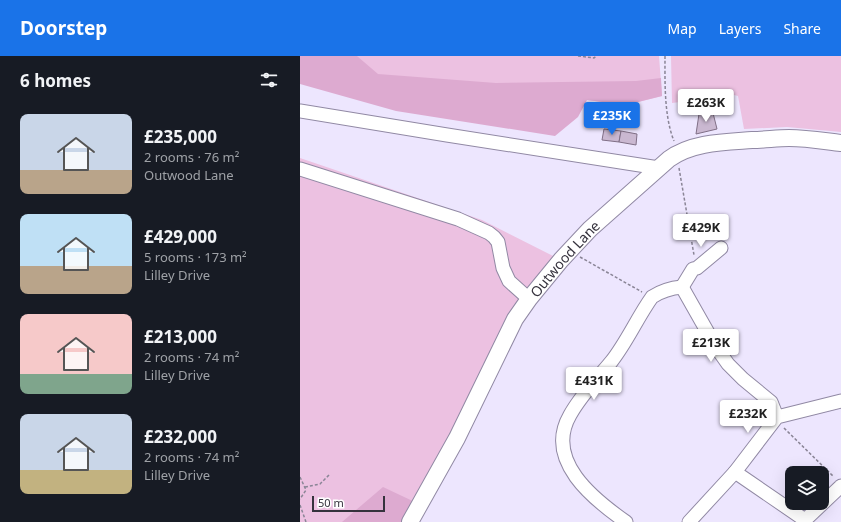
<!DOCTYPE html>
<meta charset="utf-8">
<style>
:root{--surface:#171b24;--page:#20242c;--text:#f1f3f6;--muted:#9ea1a6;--accent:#1a73e8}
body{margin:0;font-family:"Noto Sans",sans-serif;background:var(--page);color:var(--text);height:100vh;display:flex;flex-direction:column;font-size:15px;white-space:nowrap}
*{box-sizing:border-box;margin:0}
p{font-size:13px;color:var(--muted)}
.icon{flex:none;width:22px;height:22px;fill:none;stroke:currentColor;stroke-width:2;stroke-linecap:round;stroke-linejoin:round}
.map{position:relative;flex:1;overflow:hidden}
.details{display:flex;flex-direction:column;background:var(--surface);width:300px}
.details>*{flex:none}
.fabs{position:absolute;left:485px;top:410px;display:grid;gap:8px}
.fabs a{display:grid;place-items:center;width:44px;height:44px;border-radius:8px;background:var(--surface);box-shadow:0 4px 16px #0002;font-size:20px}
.scale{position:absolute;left:12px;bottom:10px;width:73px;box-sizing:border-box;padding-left:4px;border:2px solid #35323d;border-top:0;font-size:11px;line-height:14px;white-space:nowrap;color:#35323d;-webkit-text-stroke:3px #fff;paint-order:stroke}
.price{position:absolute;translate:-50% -34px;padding:0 9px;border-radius:4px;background:#fff;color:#222;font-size:13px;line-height:26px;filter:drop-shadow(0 1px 2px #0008)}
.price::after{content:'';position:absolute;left:50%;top:24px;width:12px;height:9px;margin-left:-6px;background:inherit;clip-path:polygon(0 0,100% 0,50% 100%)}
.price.current{background:var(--accent);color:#fff}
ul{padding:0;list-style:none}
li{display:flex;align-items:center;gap:12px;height:100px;padding:0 20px}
li span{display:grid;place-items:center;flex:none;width:112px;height:80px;border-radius:8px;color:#555}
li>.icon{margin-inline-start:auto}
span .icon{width:48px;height:48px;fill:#fffc;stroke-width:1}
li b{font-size:17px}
h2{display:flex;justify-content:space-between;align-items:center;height:48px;padding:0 20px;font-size:17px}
header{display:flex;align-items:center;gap:24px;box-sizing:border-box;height:56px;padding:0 20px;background:var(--accent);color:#fff}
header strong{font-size:19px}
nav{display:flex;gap:22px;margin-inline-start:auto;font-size:14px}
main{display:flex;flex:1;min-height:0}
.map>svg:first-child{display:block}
.green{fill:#ecc1e1}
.forest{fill:#ddaad0}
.building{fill:#cab8d1;stroke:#806f86}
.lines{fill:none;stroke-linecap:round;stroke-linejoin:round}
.minor-casing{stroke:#9189a4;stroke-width:15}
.major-casing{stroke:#9189a4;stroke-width:18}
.path{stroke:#8a8596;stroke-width:1.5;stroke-dasharray:3 2;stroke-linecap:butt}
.minor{stroke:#fff;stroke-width:13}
.major{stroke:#fff;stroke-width:16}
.labels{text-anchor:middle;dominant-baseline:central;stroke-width:4;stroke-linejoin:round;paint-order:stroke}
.street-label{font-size:14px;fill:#35323d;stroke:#fff}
</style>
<header>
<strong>Doorstep</strong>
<nav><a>Map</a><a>Layers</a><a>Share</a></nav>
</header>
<main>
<section class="details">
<h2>6 homes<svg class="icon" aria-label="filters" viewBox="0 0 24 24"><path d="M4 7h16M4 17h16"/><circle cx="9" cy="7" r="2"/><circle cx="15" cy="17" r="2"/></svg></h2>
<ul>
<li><span style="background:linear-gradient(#c9d6e8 70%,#b9a48a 0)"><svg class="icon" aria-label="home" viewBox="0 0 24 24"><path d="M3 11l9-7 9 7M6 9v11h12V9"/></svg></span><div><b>£235,000</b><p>2 rooms · 76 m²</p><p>Outwood Lane</p></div></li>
<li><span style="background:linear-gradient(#bfe0f5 65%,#b9a48a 0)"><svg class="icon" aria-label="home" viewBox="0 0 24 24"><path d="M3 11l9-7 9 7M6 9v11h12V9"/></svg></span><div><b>£429,000</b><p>5 rooms · 173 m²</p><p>Lilley Drive</p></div></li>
<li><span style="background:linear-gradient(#f6c9c9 75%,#7fa58c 0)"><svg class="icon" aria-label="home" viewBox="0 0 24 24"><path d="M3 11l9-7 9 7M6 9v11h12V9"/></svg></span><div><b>£213,000</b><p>2 rooms · 74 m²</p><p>Lilley Drive</p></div></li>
<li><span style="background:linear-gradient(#c9d6e8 70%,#c2b280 0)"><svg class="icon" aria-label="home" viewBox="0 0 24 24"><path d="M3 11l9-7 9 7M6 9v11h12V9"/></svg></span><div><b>£232,000</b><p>2 rooms · 74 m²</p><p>Lilley Drive</p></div></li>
</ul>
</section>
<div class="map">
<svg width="541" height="466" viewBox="0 0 541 466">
<rect width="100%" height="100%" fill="#ede6fe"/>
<g class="green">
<polygon points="0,0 359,0 362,40 326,49 287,44 145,34"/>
<polygon points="371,0 541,0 541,76 487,71 444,73 438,40 434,39 372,47"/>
<polygon points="0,102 182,164 261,204 229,243 110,466 0,466"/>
</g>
<g class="forest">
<polygon points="0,0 57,0 78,18 196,27 336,25 361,22 362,40 326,49 287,44 278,61 255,80 96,55 0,28"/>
<polygon points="83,431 119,448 110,466 42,466"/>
</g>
<g class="building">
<polygon points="413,57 417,73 396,78 399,58"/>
<polygon points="304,73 321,75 319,86 302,84"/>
<polygon points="321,75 337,78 336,89 319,86"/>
</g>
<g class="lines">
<defs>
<g id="minor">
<polyline points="0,55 147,79 359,112"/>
<polyline points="0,113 158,163 189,177 194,181 198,186 203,212 209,225 229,243"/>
<polyline points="382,231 416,291 428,308 443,323 471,346 477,361"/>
<polyline points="382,231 393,213 397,212 421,192"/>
<polyline points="435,416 505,464"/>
<path d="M326 466C293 443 244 404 270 359 281 339 297 323 311 306 327 286 337 262 352 241 361 235 371 232 382 231"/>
<polyline points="389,466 435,416 477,361 541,345"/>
<polyline points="503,466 541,430"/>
</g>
<g id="major">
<path id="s1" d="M110 466 157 382 215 263 229 243 261 204 290 173 369 103C392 86 425 86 452 84 464 84 477 82 489 82 506 82 524 85 541 87"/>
</g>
</defs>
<use href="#minor" class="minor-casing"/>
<use href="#major" class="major-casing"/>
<g class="path">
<polyline points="278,0 294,2 296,0"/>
<path d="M365 0C365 27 364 60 374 85"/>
<polyline points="379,112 394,199"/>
<polyline points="280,201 342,236"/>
<polyline points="484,372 534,421"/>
<polyline points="0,421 6,434 0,443"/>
<polyline points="5,431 20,428 30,418"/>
<polyline points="0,449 6,466"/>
</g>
<use href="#minor" class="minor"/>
<use href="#major" class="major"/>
</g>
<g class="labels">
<g class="street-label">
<text stroke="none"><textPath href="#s1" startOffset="307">Outwood Lane</textPath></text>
</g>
</g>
</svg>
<div class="fabs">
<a><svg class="icon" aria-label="layers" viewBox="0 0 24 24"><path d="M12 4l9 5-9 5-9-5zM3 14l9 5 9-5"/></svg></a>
</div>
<div class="scale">50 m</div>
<b class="price" style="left:406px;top:67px">£263K</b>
<b class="price current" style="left:312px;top:80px">£235K</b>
<b class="price" style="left:401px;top:192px">£429K</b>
<b class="price" style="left:411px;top:307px">£213K</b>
<b class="price" style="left:294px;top:345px">£431K</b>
<b class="price" style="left:448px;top:378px">£232K</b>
</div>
</main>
